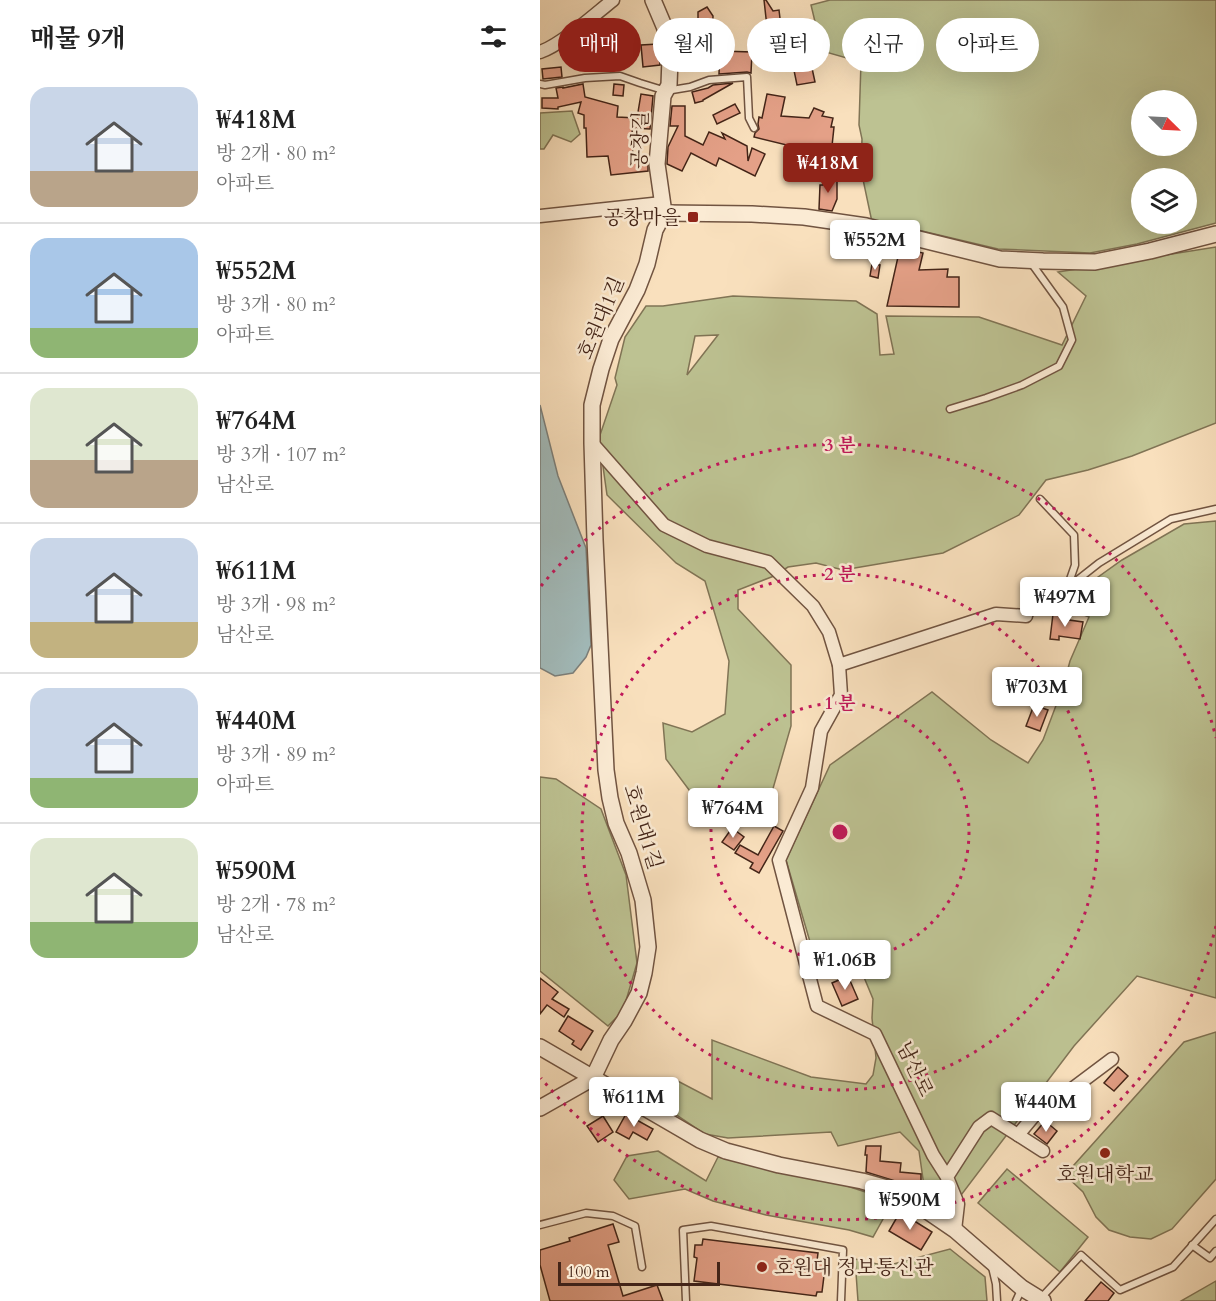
<!DOCTYPE html>
<html lang="ko">
<meta charset="utf-8">
<style>
:root{--surface:#fff;--page:#f6f6f6;--text:#222;--muted:#767676;--line:#e0e0e0;--accent:#8f2418}
body{margin:0;font-family:Cardo,"Noto Serif KR",serif;background:var(--page);color:var(--text);height:100vh;display:flex;flex-direction:column;font-size:22px;white-space:nowrap}
*{box-sizing:border-box;margin:0}
p{font-size:20px;color:var(--muted)}
.icon{flex:none;width:33px;height:33px;fill:none;stroke:currentColor;stroke-width:2;stroke-linecap:round;stroke-linejoin:round}
.map{position:relative;flex:1;overflow:hidden}
.details{display:flex;flex-direction:column;background:var(--surface);width:540px}
.details>*{flex:none}
.top-card{position:absolute;left:18px;top:18px;width:567px;height:54px;display:flex;gap:12px}
.needle{width:39px;rotate:114deg}
.tools{position:absolute;left:591px;top:90px;display:grid;gap:12px}
.tools a{display:grid;place-items:center;width:66px;height:66px;border-radius:50%;background:var(--surface);box-shadow:0 6px 24px #0002;font-size:30px}
.scale{position:absolute;left:18px;bottom:15px;width:162px;box-sizing:border-box;padding-left:6px;border:3px solid #442518;border-top:0;font-size:16px;line-height:21px;white-space:nowrap;color:#442518;-webkit-text-stroke:4px #fbebd4;paint-order:stroke}
.price{position:absolute;translate:-50% -51px;padding:0 14px;border-radius:6px;background:#fff;color:#222;font-size:20px;line-height:39px;filter:drop-shadow(0 2px 3px #0008)}
.price::after{content:'';position:absolute;left:50%;top:36px;width:18px;height:14px;margin-left:-9px;background:inherit;clip-path:polygon(0 0,100% 0,50% 100%)}
.price.on{background:var(--accent);color:#fff}
ul{padding:0;list-style:none}
li{display:flex;align-items:center;gap:18px;height:150px;padding:0 30px}
li+li{border-top:2px solid var(--line)}
li span{display:grid;place-items:center;flex:none;width:168px;height:120px;border-radius:18px;color:#555}
li>.icon{margin-inline-start:auto}
span .icon{width:72px;height:72px;fill:#fffc;stroke-width:1}
li b{font-size:26px}
h2{display:flex;justify-content:space-between;align-items:center;height:72px;padding:0 30px;font-size:26px}
.tag{padding:0 21px;border-radius:27px;background:var(--surface);box-shadow:0 6px 24px #0002;font-size:21px;line-height:54px}
.tag.on{background:var(--accent);color:#fff}
main{display:flex;flex:1;min-height:0}
.map>svg:first-child{display:block}
.green{fill:#bdc292;stroke:#807455;stroke-width:1.5;fill-rule:evenodd}
.water{fill:#a2bbbb;stroke:#7c7f7a;stroke-width:1.5}
.building{fill:#e4a087;stroke:#442518;stroke-width:1.5}
.lines{fill:none;stroke-linecap:round;stroke-linejoin:round}
.service-casing{stroke:#715441;stroke-width:9}
.minor-casing{stroke:#715441;stroke-width:15}
.tertiary-casing{stroke:#715441;stroke-width:18}
.service{stroke:#fbebd4;stroke-width:6}
.minor{stroke:#fbebd4;stroke-width:12}
.tertiary{stroke:#fbebd4;stroke-width:15}
.ring{fill:none;stroke:#c2185b;stroke-width:3;stroke-dasharray:3 6}
.poi-dot{fill:#8f2418;stroke:#fbebd4;stroke-width:2}
.labels{text-anchor:middle;dominant-baseline:central;stroke-width:5;stroke-linejoin:round;paint-order:stroke}
.street-label{font-size:20px;fill:#442518;stroke:#fbebd4}
.poi-label{font-size:20px;fill:#442518;stroke:#fbebd4;text-anchor:end}
.centre{fill:#c2185b;stroke:#fbebd4;stroke-width:3}
.ring-label{font-size:18px;text-anchor:middle;font-weight:bold;fill:#c2185b;stroke:#fbebd4;stroke-width:5;stroke-linejoin:round;paint-order:stroke}
</style>
<main>
<section class="details">
<h2>매물 9개<svg class="icon" aria-label="filters" viewBox="0 0 24 24"><path d="M4 7h16M4 17h16"/><circle cx="9" cy="7" r="2"/><circle cx="15" cy="17" r="2"/></svg></h2>
<ul>
<li><span style="background:linear-gradient(#c9d6e8 70%,#b9a48a 0)"><svg class="icon" aria-label="home" viewBox="0 0 24 24"><path d="M3 11l9-7 9 7M6 9v11h12V9"/></svg></span><div><b>₩418M</b><p>방 2개 · 80 m²</p><p>아파트</p></div></li>
<li><span style="background:linear-gradient(#a9c7e8 75%,#8fb573 0)"><svg class="icon" aria-label="home" viewBox="0 0 24 24"><path d="M3 11l9-7 9 7M6 9v11h12V9"/></svg></span><div><b>₩552M</b><p>방 3개 · 80 m²</p><p>아파트</p></div></li>
<li><span style="background:linear-gradient(#dfe7d0 60%,#b9a48a 0)"><svg class="icon" aria-label="home" viewBox="0 0 24 24"><path d="M3 11l9-7 9 7M6 9v11h12V9"/></svg></span><div><b>₩764M</b><p>방 3개 · 107 m²</p><p>남산로</p></div></li>
<li><span style="background:linear-gradient(#c9d6e8 70%,#c2b280 0)"><svg class="icon" aria-label="home" viewBox="0 0 24 24"><path d="M3 11l9-7 9 7M6 9v11h12V9"/></svg></span><div><b>₩611M</b><p>방 3개 · 98 m²</p><p>남산로</p></div></li>
<li><span style="background:linear-gradient(#c9d6e8 75%,#8fb573 0)"><svg class="icon" aria-label="home" viewBox="0 0 24 24"><path d="M3 11l9-7 9 7M6 9v11h12V9"/></svg></span><div><b>₩440M</b><p>방 3개 · 89 m²</p><p>아파트</p></div></li>
<li><span style="background:linear-gradient(#dfe7d0 70%,#8fb573 0)"><svg class="icon" aria-label="home" viewBox="0 0 24 24"><path d="M3 11l9-7 9 7M6 9v11h12V9"/></svg></span><div><b>₩590M</b><p>방 2개 · 78 m²</p><p>남산로</p></div></li>
</ul>
</section>
<div class="map">
<svg width="676" height="1301" viewBox="0 0 676 1301">
<rect width="100%" height="100%" fill="#f9e0bd"/>
<filter id="stains"><feTurbulence type="fractalNoise" baseFrequency=".00333" numOctaves="4"/><feColorMatrix values="0 0 0 0 .2 0 0 0 0 .09 0 0 0 0 .02 0 0 0 .5 -.17"/></filter>
<radialGradient id="worn" r=".72"><stop offset=".6" stop-color="#630" stop-opacity="0"/><stop offset="1" stop-color="#630" stop-opacity=".3"/></radialGradient>
<g class="green">
<path d="M290 0H676V223L597 244 550 253 458 249 382 231 332 222 321 170 322 139 319 125 321 62 282 51 271 5ZM602 100H646V146H602ZM602 178H646V224H602Z"/>
<polygon points="32,111 40,134 31,142 13,135 4,149 0,149 0,113"/>
<path d="M676 247V423L592 456 548 470 506 480 479 515 403 553 303 570 276 563 248 567 234 576 198 590V609L251 665V726L232 792 173 822 126 759 123 723 152 732 185 714 189 661 165 581 136 563 67 495 59 438 77 385 75 378 85 337 106 306H123L193 296 316 301 337 314 340 355 354 354 346 316 439 317 522 345 546 296 518 272ZM177 335H178L147 375 155 336Z"/>
<polygon points="676,521 676,998 597,976 534,1046 409,1211 385,1193 379,1151 360,1132 298,1146 291,1132 188,1138 165,1134 101,1091 113,1078 132,1078 172,1099 172,1040 271,1077 326,1084 333,1075 336,1058 332,1018 333,999 316,958 278,969 246,860 290,765 392,692 451,740 488,763 503,740 523,687 530,661 549,617 519,605 582,560 644,524"/>
<polygon points="0,777 16,779 61,809 86,875 97,963 83,1011 68,1026 0,971"/>
<polygon points="676,1032 676,1179 632,1229 611,1239 590,1237 569,1230 556,1217 543,1192 525,1175 644,1042"/>
<polygon points="118,1151 166,1181 178,1157 301,1184 353,1201 333,1237 309,1230 226,1215 173,1201 145,1189 89,1199 74,1180 87,1156"/>
<polygon points="467,1169 548,1237 520,1272 438,1203"/>
<polygon points="410,1249 445,1277 447,1301 318,1301 315,1259 346,1266"/>
<polygon points="676,1281 676,1301 641,1301"/>
</g>
<polygon class="water" points="0,405 18,476 46,548 51,645 46,657 33,673 15,676 0,668"/>
<g class="building">
<polygon points="224,0 226,0 233,11 239,10 242,35 228,36"/>
<polygon points="167,7 173,16 172,45 161,44 161,32 158,32 158,12"/>
<polygon points="118,44 120,65 103,67 101,45"/>
<polygon points="272,46 275,58 270,59 275,82 257,85 250,51"/>
<polygon points="180,51 212,52 211,73 207,72 179,74"/>
<polygon points="21,67 22,77 3,79 2,69"/>
<polygon points="193,83 163,100 163,101 155,103 152,92 168,88 173,85"/>
<polygon points="43,84 45,97 78,106 77,117 97,118 101,94 113,96 110,129 92,128 93,158 108,158 108,171 71,175 68,156 47,157 46,128 44,128 44,115 38,113 41,102 18,107 18,109 2,108 2,98 18,98 16,88 23,87 23,88"/>
<polygon points="74,84 84,85 83,96 73,95"/>
<polygon points="227,94 245,97 241,116 269,118 274,108 284,112 282,116 293,118 291,127 294,127 290,165 262,161 264,152 250,151 251,146 214,137 215,133 219,129 218,124 219,117 222,118"/>
<polygon points="195,104 200,113 177,124 173,115"/>
<polygon points="132,106 145,106 145,136 163,145 169,132 185,139 182,133 207,146 208,161 212,148 225,154 215,176 179,158 176,166 151,153 142,171 127,164 128,147 138,126 130,126"/>
<polygon points="297,178 297,199 292,211 279,209 280,185 283,185 283,179"/>
<polygon points="346,243 355,246 353,253 344,251"/>
<polygon points="360,248 383,253 379,270 408,269 407,277 419,277 419,307 347,306"/>
<polygon points="332,264 340,265 338,278 330,276"/>
<polygon points="513,614 522,616 522,619 543,622 540,639 519,636 519,640 510,639"/>
<polygon points="494,705 508,710 500,731 486,726"/>
<polygon points="234,826 243,831 219,873 210,868 213,863 195,853 200,845 218,855"/>
<polygon points="192,828 204,837 194,850 182,842"/>
<polygon points="308,976 318,999 302,1006 292,983"/>
<polygon points="0,978 18,992 12,999 29,1009 24,1017 7,1005 0,1014"/>
<polygon points="28,1016 53,1031 41,1050 32,1044 34,1041 19,1031"/>
<polygon points="578,1067 588,1076 574,1091 564,1083"/>
<polygon points="86,1114 113,1129 107,1140 93,1132 89,1139 76,1132"/>
<polygon points="63,1116 73,1132 58,1142 47,1126"/>
<polygon points="505,1121 517,1131 507,1144 494,1134"/>
<polygon points="326,1146 341,1146 340,1161 361,1163 360,1172 381,1174 381,1183 375,1185 355,1181 326,1172 327,1155 325,1155"/>
<polygon points="360,1212 392,1232 381,1250 349,1231"/>
<polygon points="73,1224 79,1242 68,1245 83,1296 117,1285 123,1301 10,1301 0,1265 0,1250 30,1241 29,1238"/>
<polygon points="163,1239 278,1253 277,1261 288,1262 286,1276 284,1276 282,1292 277,1292 276,1296 154,1281 157,1258 154,1257 155,1245 162,1245"/>
<polygon points="561,1282 574,1293 568,1301 545,1301"/>
</g>
<g class="lines">
<defs>
<g id="service">
<polyline points="0,84 5,85 45,78 80,76 100,83 126,91 150,87 169,80 207,77 209,118 214,128"/>
<polyline points="410,409 446,398 482,385 519,366 532,340 523,307 492,264"/>
<polyline points="500,499 534,535 535,565 527,588"/>
<polyline points="486,616 526,589 559,563 631,519 676,509"/>
<polyline points="0,1225 46,1213 73,1216 95,1226 102,1267"/>
<polyline points="652,1245 670,1258 676,1251"/>
<polyline points="452,1267 456,1284 457,1301"/>
<polyline points="501,1298 541,1255 580,1290 633,1267 676,1219"/>
<polyline points="146,1301 143,1230 171,1226 303,1250 301,1301"/>
<polyline points="476,1301 482,1288"/>
</g>
<g id="minor">
<path d="M0 52C21 45 54 15 73 0"/>
<polyline points="0,216 122,203"/>
<polyline points="52,443 124,525 167,546 228,562 273,606 289,632 299,665 301,695 281,731 272,788 239,860 277,1006 335,1034 393,1155 407,1177"/>
<polyline points="299,665 456,614 486,616"/>
<polyline points="478,1135 503,1151"/>
<polyline points="415,1230 418,1204 407,1177 439,1127 451,1118 478,1135 508,1099 524,1095 572,1059"/>
</g>
<g id="tertiary">
<polyline points="113,0 127,33 130,59 129,85 123,96 117,164 124,213"/>
<polyline points="124,213 212,214 264,217 326,226 460,259 503,261 555,262 610,251 676,234"/>
<polyline points="0,1047 160,1140 186,1151 239,1165 322,1181 347,1188 377,1204 415,1230 482,1288 503,1301"/>
<polyline points="0,1108 53,1078 71,1040 84,1021 99,993 104,973 108,947 103,900 89,853 76,823 70,798 66,770 55,540 52,443 52,405 61,369 71,339 97,290 107,264 115,230 124,213"/>
</g>
</defs>
<use href="#service" class="service-casing"/>
<use href="#minor" class="minor-casing"/>
<use href="#tertiary" class="tertiary-casing"/>
<use href="#service" class="service"/>
<use href="#minor" class="minor"/>
<use href="#tertiary" class="tertiary"/>
</g>
<g class="ring">
<circle cx="300" cy="832" r="129"/>
<circle cx="300" cy="832" r="258"/>
<path d="M676 926A387 387 0 0 1 1 1078M1 586A387 387 0 0 1 676 738"/>
</g>
<g class="poi-dot">
<rect x="147" y="211" width="12" height="12" rx="3"/>
<circle cx="565" cy="1153" r="6"/>
<circle cx="222" cy="1267" r="6"/>
</g>
<g class="labels">
<g class="street-label">
<text transform="translate(100 140) rotate(-88)">공창길</text>
<text transform="translate(61 318) rotate(-67)">호원대1길</text>
<text transform="translate(103 827) rotate(73)">호원대1길</text>
<text transform="translate(375 1069) rotate(65)">남산로</text>
</g>
<g class="poi-label">
<text x="141" y="217">공창마을</text>
<text x="565" y="1174" text-anchor="middle">호원대학교</text>
<text x="234" y="1267" text-anchor="start">호원대 정보통신관</text>
</g>
</g>
<circle cx="300" cy="832" r="9" class="centre"/>
<g class="ring-label">
<text x="300" y="451">3 분</text>
<text x="300" y="580">2 분</text>
<text x="300" y="709">1 분</text>
</g>
<rect width="100%" height="100%" filter="url(#stains)"/>
<rect width="100%" height="100%" fill="url(#worn)"/>
</svg>
<div class="tools">
<a><svg class="needle" viewBox="-14 -14 28 28"><path d="M0-13l5 13h-10z" fill="#e53935"/><path d="M0 13l5-13h-10z" fill="#767676"/></svg></a>
<a><svg class="icon" aria-label="layers" viewBox="0 0 24 24"><path d="M12 4l9 5-9 5-9-5zM3 14l9 5 9-5"/></svg></a>
</div>
<div class="scale">100 m</div>
<b class="price on" style="left:288px;top:194px">₩418M</b>
<b class="price" style="left:335px;top:271px">₩552M</b>
<b class="price" style="left:525px;top:628px">₩497M</b>
<b class="price" style="left:497px;top:718px">₩703M</b>
<b class="price" style="left:193px;top:839px">₩764M</b>
<b class="price" style="left:305px;top:991px">₩1.06B</b>
<b class="price" style="left:94px;top:1128px">₩611M</b>
<b class="price" style="left:506px;top:1133px">₩440M</b>
<b class="price" style="left:370px;top:1231px">₩590M</b>
<div class="top-card">
<a class="tag on">매매</a>
<a class="tag">월세</a>
<a class="tag">필터</a>
<a class="tag">신규</a>
<a class="tag">아파트</a>
</div>
</div>
</main>
